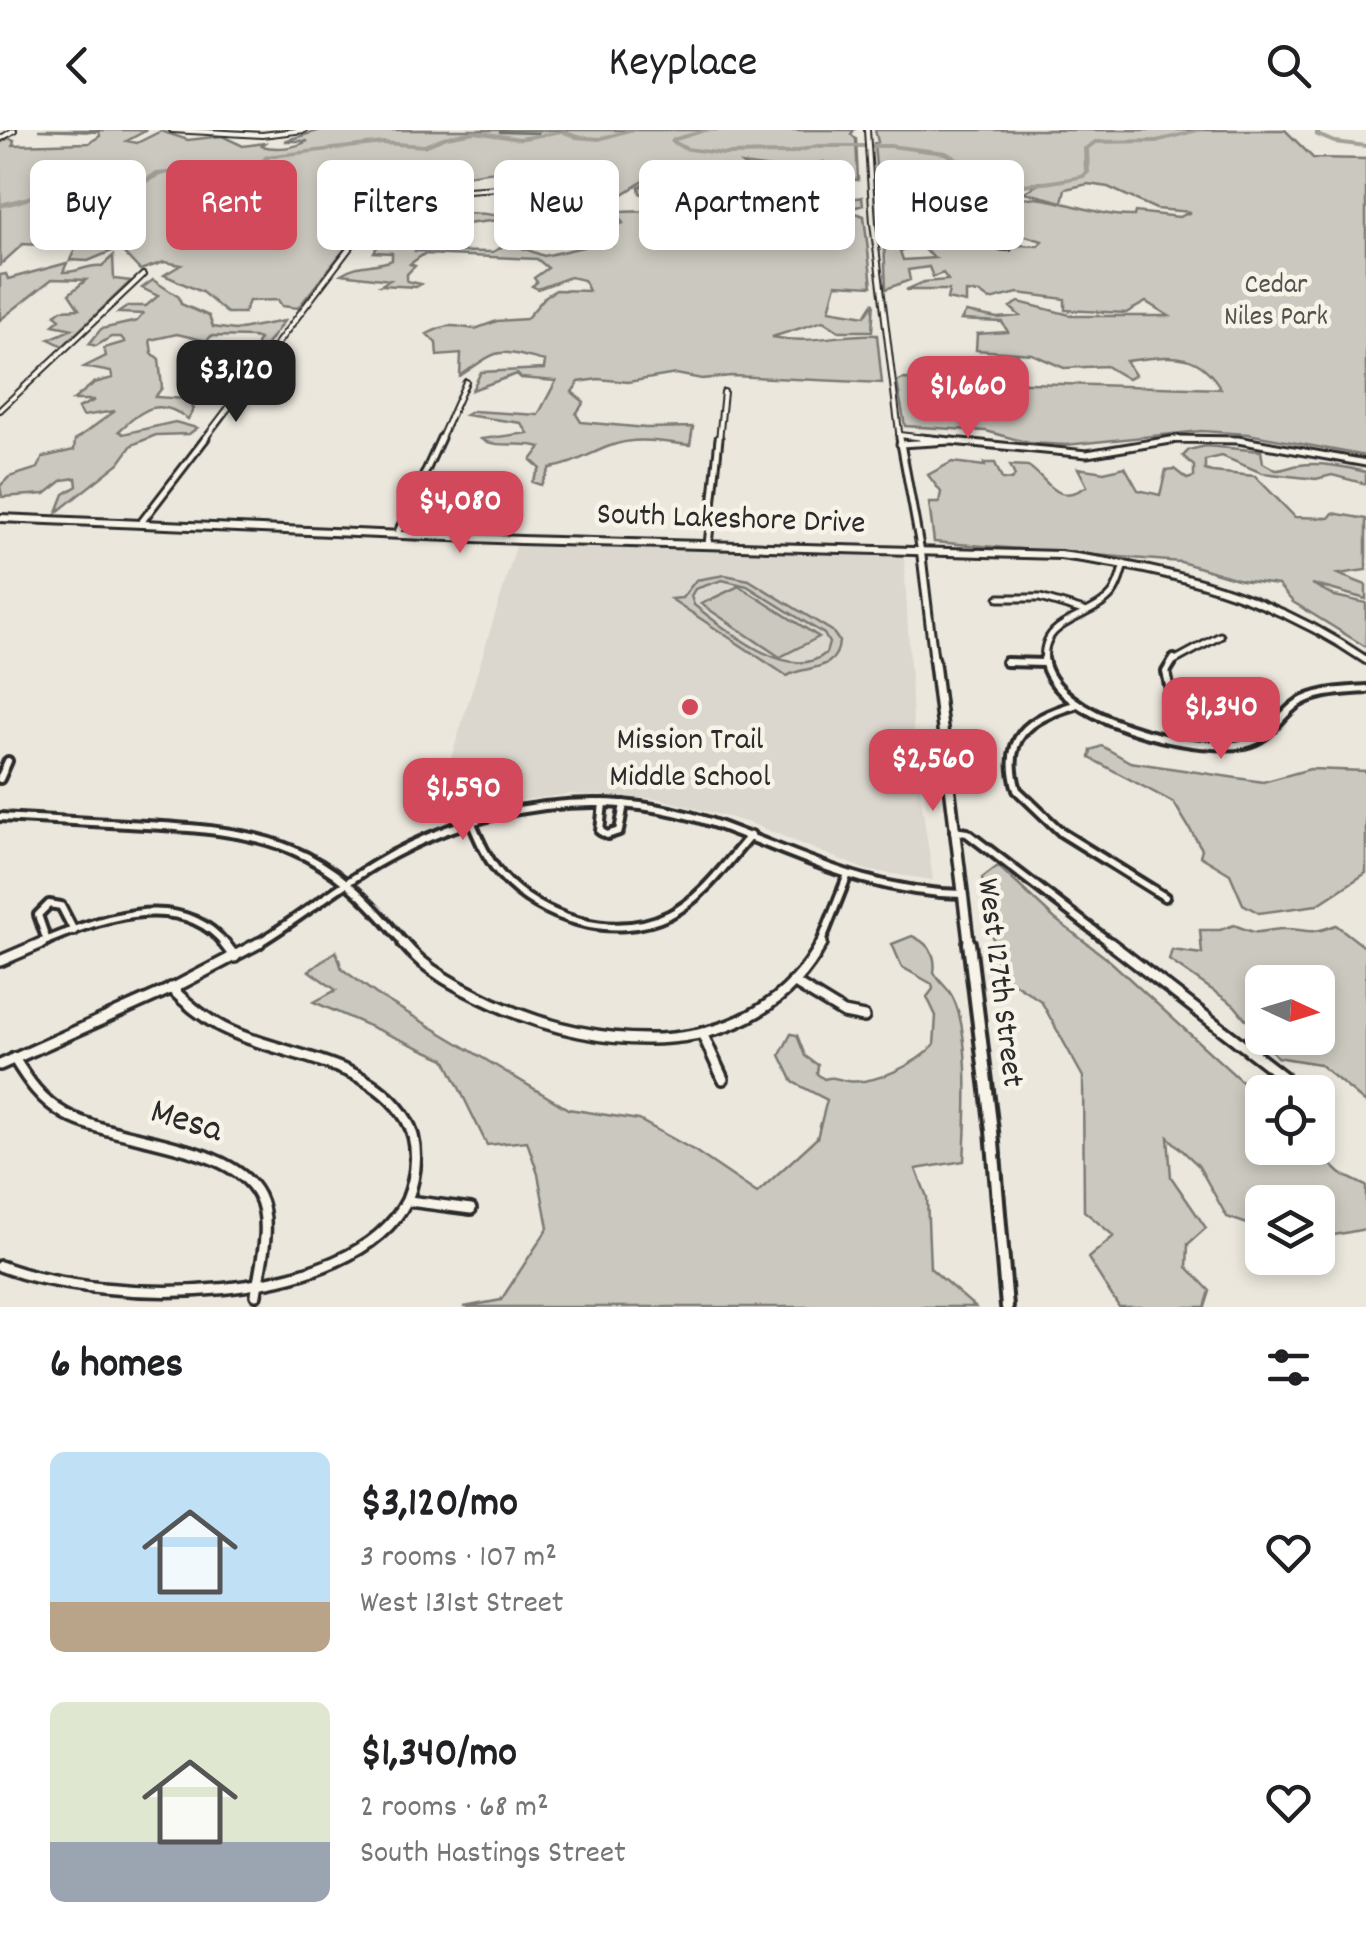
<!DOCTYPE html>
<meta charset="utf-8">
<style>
:root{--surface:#fff;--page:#f2f2f2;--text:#202124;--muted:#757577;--accent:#d1495b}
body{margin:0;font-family:Dekko,sans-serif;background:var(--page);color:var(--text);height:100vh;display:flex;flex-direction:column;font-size:38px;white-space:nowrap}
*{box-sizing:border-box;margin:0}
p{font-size:32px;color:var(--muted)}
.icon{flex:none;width:55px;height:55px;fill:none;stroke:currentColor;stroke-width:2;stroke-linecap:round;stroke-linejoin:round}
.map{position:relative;height:1177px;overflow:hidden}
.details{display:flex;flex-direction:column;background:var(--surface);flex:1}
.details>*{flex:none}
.banner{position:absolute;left:30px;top:30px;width:1308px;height:90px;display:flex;gap:20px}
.needle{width:65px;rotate:94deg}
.buttons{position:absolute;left:1245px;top:835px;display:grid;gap:20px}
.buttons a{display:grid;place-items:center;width:90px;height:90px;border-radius:15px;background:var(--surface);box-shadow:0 5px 15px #0003;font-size:50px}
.price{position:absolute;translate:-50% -85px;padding:0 22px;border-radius:20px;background:var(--accent);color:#fff;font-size:32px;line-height:65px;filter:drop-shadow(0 2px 5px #0008)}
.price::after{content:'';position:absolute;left:50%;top:60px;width:30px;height:22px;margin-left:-15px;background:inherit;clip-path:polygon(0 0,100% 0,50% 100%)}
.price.current{background:#222;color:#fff}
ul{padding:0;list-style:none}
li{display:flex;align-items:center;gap:30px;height:250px;padding:0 50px}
li span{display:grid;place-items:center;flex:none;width:280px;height:200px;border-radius:15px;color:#555}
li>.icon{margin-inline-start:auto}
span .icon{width:120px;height:120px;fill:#fffc;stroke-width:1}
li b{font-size:42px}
h2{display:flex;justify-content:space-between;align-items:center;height:120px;padding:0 50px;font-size:42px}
.chip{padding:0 35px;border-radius:15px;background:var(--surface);box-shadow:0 5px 15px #0003;font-size:35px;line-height:90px}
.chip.current{background:var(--accent);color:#fff}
header{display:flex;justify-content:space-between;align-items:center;height:130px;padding:0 50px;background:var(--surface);font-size:45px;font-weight:600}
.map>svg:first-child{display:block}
.built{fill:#dbd7ce}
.green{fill:#cbc8bf;stroke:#7b7a75;stroke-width:2.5;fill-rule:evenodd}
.water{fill:#a29f98;stroke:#72716c;stroke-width:2.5}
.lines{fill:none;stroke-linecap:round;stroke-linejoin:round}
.stream{stroke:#72716c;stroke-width:2.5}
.river{fill:#a29f98;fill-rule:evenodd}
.minor-far3-casing{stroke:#2b2b2b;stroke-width:8}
.minor-far2-casing{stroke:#2b2b2b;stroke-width:11}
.minor-far1-casing{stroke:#2b2b2b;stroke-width:14}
.minor-casing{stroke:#2b2b2b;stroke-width:16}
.tertiary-far3-casing{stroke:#2b2b2b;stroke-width:8}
.tertiary-far2-casing{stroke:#2b2b2b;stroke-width:12}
.tertiary-far1-casing{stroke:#2b2b2b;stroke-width:15}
.tertiary-casing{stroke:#2b2b2b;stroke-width:18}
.minor-far3{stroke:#f7f3e8;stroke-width:4}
.minor-far2{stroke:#f7f3e8;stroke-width:5}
.minor-far1{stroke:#f7f3e8;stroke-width:6}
.minor{stroke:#f7f3e8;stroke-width:9}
.tertiary-far3{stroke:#f7f3e8;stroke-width:4}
.tertiary-far2{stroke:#f7f3e8;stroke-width:6}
.tertiary-far1{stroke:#f7f3e8;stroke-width:8}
.tertiary{stroke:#f7f3e8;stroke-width:10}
.poi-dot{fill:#d1495b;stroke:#f7f3e8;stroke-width:4}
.labels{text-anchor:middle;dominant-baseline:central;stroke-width:9;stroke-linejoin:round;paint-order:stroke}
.far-park-label{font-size:28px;fill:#535250;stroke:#f7f3e8}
.street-label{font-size:32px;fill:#2b2b2b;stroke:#f7f3e8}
.poi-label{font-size:32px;fill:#2b2b2b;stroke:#f7f3e8}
.near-street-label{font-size:38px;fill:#2b2b2b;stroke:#f7f3e8}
</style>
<header><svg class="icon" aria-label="back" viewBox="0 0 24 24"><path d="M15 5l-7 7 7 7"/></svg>Keyplace<svg class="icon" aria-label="search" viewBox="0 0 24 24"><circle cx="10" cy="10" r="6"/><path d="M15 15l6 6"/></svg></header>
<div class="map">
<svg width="1366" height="1177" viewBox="0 0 1366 1177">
<rect width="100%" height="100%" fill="#ebe7dd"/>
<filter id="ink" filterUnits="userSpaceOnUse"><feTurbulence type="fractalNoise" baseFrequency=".01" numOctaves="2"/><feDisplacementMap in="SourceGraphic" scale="20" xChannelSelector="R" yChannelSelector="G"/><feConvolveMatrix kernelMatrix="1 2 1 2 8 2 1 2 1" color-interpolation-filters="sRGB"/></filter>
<g filter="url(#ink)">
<polygon class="built" points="517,413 904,427 915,626 933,750 866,740 750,693 660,669 570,664 517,671 450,689 438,671"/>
<g class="green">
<path d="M38 0H147L127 11 137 13 161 1 188 10 222 6 243 16 265 13 262 16C276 20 295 18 308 11H284L321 0H854L851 4 856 9 858 50 827 47 820 40 828 36 824 32 793 41 742 34 765 52 745 55 775 58 791 71 789 77 799 88 832 79 826 74 862 67 863 75 846 80 864 86 872 156 836 154 829 180 865 186 874 172 872 201H839L823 191 772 207C812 215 837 203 877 205L882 253 731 246 702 249 676 244 628 252 598 249 579 252 572 262 584 272 576 284 581 292 646 298 693 297 690 315C663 312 636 306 610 316 588 324 573 335 550 338L541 355 532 352 540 338 531 330 541 317C522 311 496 319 481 309L528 303 521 293 466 285 473 281 538 285 556 251 521 248 517 244 472 260 481 242 544 239 545 231C495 219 502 217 460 246L461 224 437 226 436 213 427 204C451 192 451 196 475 199L497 191 526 189 546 166 556 160 589 161 584 150 570 147 538 159 532 156 537 152 534 148 548 138 537 129 424 124 410 134 415 136 407 144V151L421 154 416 157 381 155 390 150 341 144C357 133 375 137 392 130V123L374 122 383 107C399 105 413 97 427 91 446 82 490 81 506 89L418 100 410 105 426 106 418 110 415 121 493 122 509 113 544 126 596 114 612 115 609 108 613 104 603 102 623 93 614 82 659 81 673 76 640 63 639 57 664 45C637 48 624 70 598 74V78L610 82 582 89 562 84 558 64 553 61 576 48 581 39 562 38 552 43C546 43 541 40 536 38 529 37 476 43 468 45L464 52C446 53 433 54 417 64L423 68 407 66 389 72 379 89 366 92 298 178 282 176 278 170 249 171 244 183H227L202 162 164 145 181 135 164 132 140 140 119 118 88 131 70 130 76 117 23 114 0 135V13L9 8 14 10 13 15 89 13 100 6 99 2Z"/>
<path d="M875 0H1285L1313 28 1366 29V326L1248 304 1201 301 1066 315 1029 313 986 301 905 296 897 252 903 249 1221 259C1197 217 1167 227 1126 231L1135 245 1128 249 1106 236 1064 238 1032 224 976 220 977 204 1008 202 1002 192 961 190 966 182 997 188 1020 186 1010 177 1019 172 1074 186H1169L1146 172 1126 183 1065 180V169L1018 163 990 170 980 163 966 162V173L947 169 949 160H906L924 152 948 150 943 143 933 147 929 137 908 140 910 150 886 159 884 110 906 119 900 121 903 130 935 128 916 114 924 110C948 113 996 126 1017 115L1038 116 1042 111 1019 104 1023 98 1009 89H996L998 97 975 98 977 102 1008 104 1014 112 1007 117 921 106 947 99 941 93 900 106 883 105 886 87 904 76 890 70 891 75 883 81 878 47 883 64H940L959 54 949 52 944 44 919 48 905 38 876 37 874 13 878 12ZM1043 52 1024 62 1062 72 1065 59 1088 54 1108 57 1156 79 1191 82 1179 87 1135 82 1134 86C1099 87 1069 71 1035 68 1009 65 981 73 957 71L976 63Z"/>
<path d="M113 126 114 149 131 151 63 216 49 209 73 199 53 195 60 189 55 185 61 180 79 179 69 164 86 150 52 149 0 190V145L6 144 8 149 67 133 63 142C78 143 88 134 102 136Z"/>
<path d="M153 150 179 167 181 174 209 186 213 197 235 200 284 191 260 224 256 218 259 209 253 207 211 206 207 211 177 204 150 210 152 223 159 229 162 258 155 267 187 269 194 278 188 289C160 267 143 278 119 301L123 304 175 292 197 298 189 304 156 305 132 315 119 333 57 382 64 364 77 356 76 348 63 350 45 364 2 367 0 356 9 347 38 338 43 327 74 320 75 310 115 281 83 286 78 278 95 270H73L94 253 113 248 111 242 84 237 106 226 104 218 125 212 121 207H111L96 216 89 214 101 199 137 191 143 184 118 183 128 176H146L158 166 142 158Z"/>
<path d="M1206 316 1261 321 1263 333 1276 340C1285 340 1291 336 1300 335 1318 332 1348 337 1366 342V354L1332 345 1316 349 1262 343 1222 326 1205 330V340L1212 342 1255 346 1295 387 1329 388 1333 383 1366 389V440L1338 444 1366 455V469L1312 454 1335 466 1366 473V517L1293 472 1278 455 1241 450 1181 432 934 412 929 373H939L941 362 928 345 952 332 985 336 984 333H995L1002 349 1011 350 1015 346 1010 335 1028 336C1048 348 1055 378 1087 356L1078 338 1104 342 1125 337 1138 360 1160 365 1166 340 1174 339 1187 349 1194 347V336L1183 326 1189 320Z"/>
<path d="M725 445 749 450 832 501 839 511C838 544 802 535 787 546L671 469 682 468 696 450ZM722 450 747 456 824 504 829 513 826 523C790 555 724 498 694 475L691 466 695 459Z"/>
<polygon points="739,456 819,507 780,527 701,474"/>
<polygon points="1102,616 1130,632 1263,652 1310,639 1366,641 1366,743 1317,775 1259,783 1243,774 1230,744 1200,726 1202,719 1174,673 1090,628 1091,620"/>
<polygon points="998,736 1055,789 1110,831 1262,970 1262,1018 1313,1018 1341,1044 1366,1056 1366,1099 1318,1108 1318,1072 1262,1072 1262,1099 1227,1087 1198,1035 1168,1007 1171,1047 1206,1098 1188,1114 1187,1137 1210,1161 1205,1177 1119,1177 1088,1128 1114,1106 1084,1081 1083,947 1041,871 999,843 982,748"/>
<path d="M1234 795C1264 807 1254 801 1281 799 1308 798 1305 807 1336 795L1366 818V973L1319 934 1277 927 1234 875 1169 830 1172 820 1202 824 1200 800H1220ZM1318 852V908H1262V852Z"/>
<path d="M912 806C928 813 937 824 934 842 938 850 943 854 948 860 973 892 966 991 964 1031L916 1039 927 1067 930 1138 975 1177H464L501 1170 548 1098 538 1044 527 1011 487 1015 445 929 314 872 336 860 309 841 336 821 342 839 376 864 568 979 639 990 695 1021 757 1063 817 1008 827 970 793 952 780 925 791 904 797 905 805 926 818 935 817 944 824 949C835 946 836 949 847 951 875 955 916 934 934 915L936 886 927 867 933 859 932 854 902 837 892 814Z"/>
</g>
<polygon class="water" points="773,47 812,49 844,62 843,65 794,79 789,77 791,70 769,52"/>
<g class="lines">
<polyline class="stream" points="500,2 538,3"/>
<g class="river">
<path d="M475 0 519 7 565 0 577 5 599 7 626 0H636L599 11 576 9 561 3 519 11 475 4 447 9 425 18 383 15 270 28 266 32 274 38 277 50 270 62 261 65 188 66 180 56 187 51C162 33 153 57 128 59 107 60 87 45 65 49 51 51 43 63 31 69 21 74 10 75 0 78V73L28 66 50 50 62 45 76 44 122 55 132 54 142 51 155 42 179 40 195 51 187 57 192 63 261 61 265 60 271 50 268 39 259 32 266 25 383 11 424 14 443 6Z"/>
<path d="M702 0H712L676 11 687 17 724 22 789 21 817 14H890L946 21 961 29V39C994 61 1044 52 1080 45L1084 42 1083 18 1095 10 1156 9 1194 0H1205L1156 13 1096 14 1089 19 1090 43 1084 48C1045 56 988 67 955 40L956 31 944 25 890 18H817L789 25 724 26 683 20 670 12 672 8Z"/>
<polygon points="1315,0 1321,0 1320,4 1335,10 1366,14 1366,18 1334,14 1315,6"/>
</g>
<defs>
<g id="minor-far3">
<polyline points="172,0 262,5 304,0"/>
<polyline points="867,0 873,93 900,310"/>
<polyline points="877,108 1009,118"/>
<polyline points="0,280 143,145"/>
<polyline points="899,305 942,310"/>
<polyline points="204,310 361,103 467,60 499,58 522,64 512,95 557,103"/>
<polyline points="440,310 466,252"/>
<polyline points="719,310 724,262"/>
<polyline points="1171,310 1238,310"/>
</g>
<g id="minor-far2">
<polyline points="900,308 921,422"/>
<polyline points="951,311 1087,324 1177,309 1238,310 1366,333"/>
<polyline points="900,314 951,311 921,308"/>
<polyline points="140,394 206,308"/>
<polyline points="397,404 441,308"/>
<polyline points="708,415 719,308"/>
<polyline points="999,468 1040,468 1084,481"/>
<path d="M1045 532C1039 488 1091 490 1112 464 1119 455 1121 444 1124 434"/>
<polyline points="1172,532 1220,506"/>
</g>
<g id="minor-far1">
<path d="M1044 529C1053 590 1192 623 1244 614 1271 609 1278 586 1298 573 1318 561 1344 561 1366 559"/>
<polyline points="1174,529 1166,542 1176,586 1175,607"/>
<polyline points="1006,532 1045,533"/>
<path d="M1075 575C1029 588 1001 607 1017 660L1062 703 1165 767"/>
<polyline points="0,649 8,631"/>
<polyline points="603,673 600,701 607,705 619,701 624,674"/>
<path d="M0 687C49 690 97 692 146 695 270 702 325 714 405 815"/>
<path d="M471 691C479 710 487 729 501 745 540 789 614 812 669 785 703 768 726 733 751 705"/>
<polyline points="954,701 967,703 1113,815"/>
<polyline points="47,811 38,785 49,774 61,776 74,801"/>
<path d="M36 815C93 791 179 756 226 815"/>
<path d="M255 815C297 790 334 759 376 734 479 673 608 653 721 696 805 727 869 762 962 764"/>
<polyline points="820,815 847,747"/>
</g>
<g id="minor">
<polyline points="224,813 235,827"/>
<path d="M403 813C426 841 460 858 492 873 600 923 756 936 822 813"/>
<polyline points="1110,813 1285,948"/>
<polyline points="0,831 42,813"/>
<polyline points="793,852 844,883 864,887"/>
<polyline points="702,903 723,949"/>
<path d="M14 928C28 951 41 970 65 984 116 1013 233 1012 259 1066 273 1094 260 1136 256 1165"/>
<polyline points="0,935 177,856 259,813"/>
<polyline points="409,1071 471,1079"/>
<path d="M0 1136C108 1177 353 1177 407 1070 417 1045 420 1012 406 989 369 930 291 928 232 902 208 892 189 876 171 858"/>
</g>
<polyline id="tertiary-far3" points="0,9 14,0"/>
<g id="tertiary-far2">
<path d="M0 388 521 410 1060 425C1171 439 1273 466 1366 530"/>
<polyline points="921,422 934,532"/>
</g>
<polyline id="tertiary-far1" points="934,529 969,815"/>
<polyline id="tertiary" points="969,813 992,1001 1007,1177"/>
</defs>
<use href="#minor-far3" class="minor-far3-casing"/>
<use href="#minor-far2" class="minor-far2-casing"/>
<use href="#minor-far1" class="minor-far1-casing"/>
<use href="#minor" class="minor-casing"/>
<use href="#tertiary-far3" class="tertiary-far3-casing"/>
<use href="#tertiary-far2" class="tertiary-far2-casing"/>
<use href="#tertiary-far1" class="tertiary-far1-casing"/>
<use href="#tertiary" class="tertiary-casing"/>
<use href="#minor-far3" class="minor-far3"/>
<use href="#minor-far2" class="minor-far2"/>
<use href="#minor-far1" class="minor-far1"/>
<use href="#minor" class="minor"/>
<use href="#tertiary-far3" class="tertiary-far3"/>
<use href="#tertiary-far2" class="tertiary-far2"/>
<use href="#tertiary-far1" class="tertiary-far1"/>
<use href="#tertiary" class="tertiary"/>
</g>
</g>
<circle class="poi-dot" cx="690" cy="577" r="10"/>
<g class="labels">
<g class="far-park-label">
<text x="1276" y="157">Cedar<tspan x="1276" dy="32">Niles Park</tspan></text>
</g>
<g class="street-label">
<text transform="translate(731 391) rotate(2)">South Lakeshore Drive</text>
<text transform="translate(998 853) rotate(83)">West 127th Street</text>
</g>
<g class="poi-label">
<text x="690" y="612">Mission Trail<tspan x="690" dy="37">Middle School</tspan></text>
</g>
<g class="near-street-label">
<text transform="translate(186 993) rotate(17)">Mesa</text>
</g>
</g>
</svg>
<div class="buttons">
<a><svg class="needle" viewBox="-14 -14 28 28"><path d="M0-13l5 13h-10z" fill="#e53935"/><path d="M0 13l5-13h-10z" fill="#757577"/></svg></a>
<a><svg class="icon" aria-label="locate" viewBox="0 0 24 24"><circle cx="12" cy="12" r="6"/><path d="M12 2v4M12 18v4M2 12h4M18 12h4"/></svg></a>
<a><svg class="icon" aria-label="layers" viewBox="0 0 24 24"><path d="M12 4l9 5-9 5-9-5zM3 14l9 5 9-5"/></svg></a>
</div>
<b class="price current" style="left:236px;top:295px">$3,120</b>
<b class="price" style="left:968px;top:311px">$1,660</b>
<b class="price" style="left:460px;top:426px">$4,080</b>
<b class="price" style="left:1221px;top:632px">$1,340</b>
<b class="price" style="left:933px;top:684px">$2,560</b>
<b class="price" style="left:463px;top:713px">$1,590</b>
<div class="banner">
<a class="chip">Buy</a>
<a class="chip current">Rent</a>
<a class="chip">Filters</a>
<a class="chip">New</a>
<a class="chip">Apartment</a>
<a class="chip">House</a>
</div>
</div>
<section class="details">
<h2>6 homes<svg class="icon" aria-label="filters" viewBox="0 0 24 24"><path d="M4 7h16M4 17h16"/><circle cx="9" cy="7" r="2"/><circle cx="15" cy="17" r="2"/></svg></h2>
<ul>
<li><span style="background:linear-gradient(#bfe0f5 75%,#b9a48a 0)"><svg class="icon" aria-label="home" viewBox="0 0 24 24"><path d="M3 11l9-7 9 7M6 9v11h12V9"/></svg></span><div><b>$3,120/mo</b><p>3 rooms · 107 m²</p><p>West 131st Street</p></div><svg class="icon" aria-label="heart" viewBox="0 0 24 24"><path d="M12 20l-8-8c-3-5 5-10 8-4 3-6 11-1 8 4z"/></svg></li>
<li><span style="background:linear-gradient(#dfe7d0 70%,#9aa5b1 0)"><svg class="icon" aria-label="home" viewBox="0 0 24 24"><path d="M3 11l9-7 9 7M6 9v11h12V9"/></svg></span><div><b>$1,340/mo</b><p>2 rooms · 68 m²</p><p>South Hastings Street</p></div><svg class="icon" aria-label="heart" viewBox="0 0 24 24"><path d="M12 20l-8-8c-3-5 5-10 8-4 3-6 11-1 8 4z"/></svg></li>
</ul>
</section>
